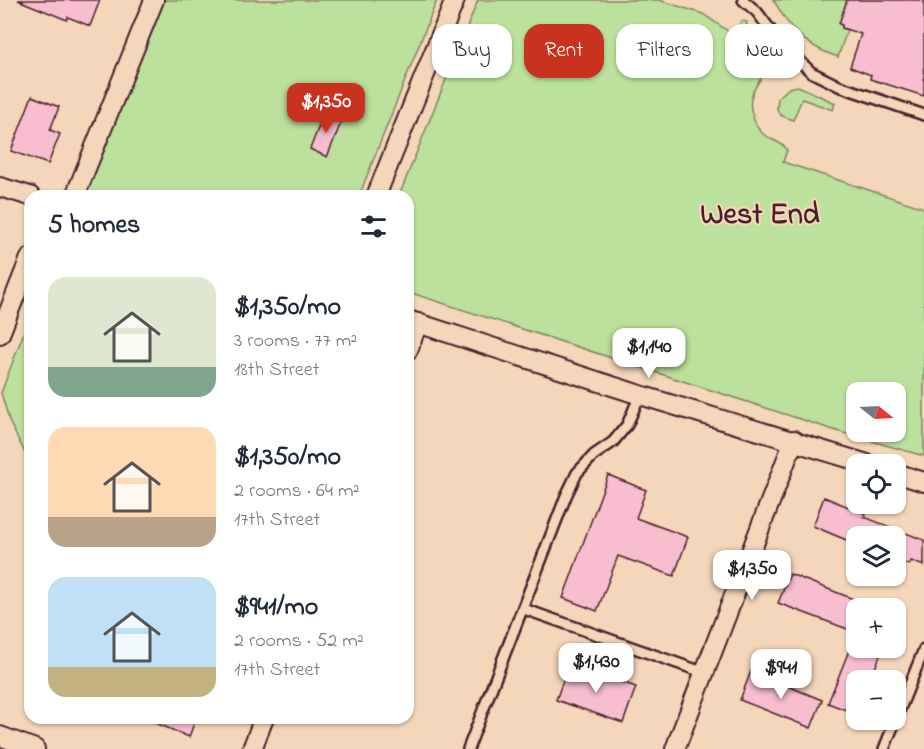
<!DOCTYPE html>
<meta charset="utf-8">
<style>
:root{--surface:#fff;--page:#f2f2f3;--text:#1f2937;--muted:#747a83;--accent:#c8321e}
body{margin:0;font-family:"Indie Flower",sans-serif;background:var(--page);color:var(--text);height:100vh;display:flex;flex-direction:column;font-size:22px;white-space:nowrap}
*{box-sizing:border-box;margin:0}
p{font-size:20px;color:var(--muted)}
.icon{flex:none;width:33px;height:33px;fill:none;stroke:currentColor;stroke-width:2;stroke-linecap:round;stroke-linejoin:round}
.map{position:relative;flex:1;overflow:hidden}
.side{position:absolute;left:24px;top:190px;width:390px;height:534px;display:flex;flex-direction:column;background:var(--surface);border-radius:18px;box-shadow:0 2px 4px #0004}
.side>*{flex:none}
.guide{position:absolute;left:432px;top:24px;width:402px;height:54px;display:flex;gap:12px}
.needle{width:39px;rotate:108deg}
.controls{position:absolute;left:846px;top:382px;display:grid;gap:12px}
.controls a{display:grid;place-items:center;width:60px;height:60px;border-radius:12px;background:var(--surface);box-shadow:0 2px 4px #0004;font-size:30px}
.price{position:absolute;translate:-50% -51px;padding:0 14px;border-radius:12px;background:#fff;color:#222;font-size:20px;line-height:39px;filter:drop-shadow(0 2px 3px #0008)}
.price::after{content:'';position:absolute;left:50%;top:36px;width:18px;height:14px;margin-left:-9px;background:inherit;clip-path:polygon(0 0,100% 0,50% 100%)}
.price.on{background:var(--accent);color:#fff}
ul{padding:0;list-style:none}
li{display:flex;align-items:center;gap:18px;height:150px;padding:0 24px}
li span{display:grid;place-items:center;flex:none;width:168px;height:120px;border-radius:18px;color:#555}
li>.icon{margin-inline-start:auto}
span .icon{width:72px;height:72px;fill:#fffc;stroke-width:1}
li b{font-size:26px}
h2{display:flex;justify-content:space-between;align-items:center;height:72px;padding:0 24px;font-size:26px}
.pill{padding:0 21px;border-radius:18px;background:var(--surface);box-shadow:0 2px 4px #0004;font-size:21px;line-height:54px}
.pill.on{background:var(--accent);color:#fff}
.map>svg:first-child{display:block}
.green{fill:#bbe19c;stroke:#828064;stroke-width:1.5;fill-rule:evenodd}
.building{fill:#f8bed0;stroke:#4a1f2b;stroke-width:1.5}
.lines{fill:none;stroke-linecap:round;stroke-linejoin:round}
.service-casing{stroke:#4a1f2b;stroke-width:14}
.minor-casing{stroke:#4a1f2b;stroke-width:22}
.service{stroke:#f4d7ba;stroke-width:9}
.minor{stroke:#f4d7ba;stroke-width:18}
.labels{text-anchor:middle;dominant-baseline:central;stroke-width:4.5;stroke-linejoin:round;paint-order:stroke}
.district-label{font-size:30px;font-weight:bold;fill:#4a1f2b;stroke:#f4d7ba}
</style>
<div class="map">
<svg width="924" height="749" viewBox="0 0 924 749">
<rect width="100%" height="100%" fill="#f4d7ba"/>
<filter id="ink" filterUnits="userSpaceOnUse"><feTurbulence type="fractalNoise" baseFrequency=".0167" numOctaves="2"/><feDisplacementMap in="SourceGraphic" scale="12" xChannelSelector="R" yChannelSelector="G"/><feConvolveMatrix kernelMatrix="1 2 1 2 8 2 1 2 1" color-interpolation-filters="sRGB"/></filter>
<g filter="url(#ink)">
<g class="green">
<polygon points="162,0 437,0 359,196 90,196 87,190"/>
<path d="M478 0H659L703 14 732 34 742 21 747 22 746 27C752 35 759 33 766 45 782 74 740 82 753 117 755 123 757 128 762 133 769 139 778 141 785 147L787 150 783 162 924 208V456L840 432 408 292V196H399ZM856 393H896V432H856Z"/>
<path d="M773 0H847L839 24 842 25V28L847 30 838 57C820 51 801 40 789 24 783 17 779 8 773 0Z"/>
<polygon points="798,86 835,103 833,110 802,99 793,120 780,115 777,109 778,98 789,88"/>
<polygon points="30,316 30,463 10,423 1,393"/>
</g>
<g class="building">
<polygon points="18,0 100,0 90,26 68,17 67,20"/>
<polygon points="847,0 924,0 924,96 870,79 871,75 850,67 861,34 842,28 842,25 839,24"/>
<polygon points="32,96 59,107 50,130 60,134 48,164 11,151"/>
<polygon points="325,111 343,118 327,157 310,149"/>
<polygon points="608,475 646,490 636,518 688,537 674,576 618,556 597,611 563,598"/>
<polygon points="824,497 866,514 864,517 924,540 924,566 911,561 909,565 896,560 896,537 856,537 856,544 813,526"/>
<polygon points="790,574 861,602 850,630 778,603"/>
<polygon points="850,648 883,648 870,681 856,681 856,714 828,703"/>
<polygon points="569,664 636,687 623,723 556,700"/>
<polygon points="751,671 822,700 811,728 740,700"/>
<polygon points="144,718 196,718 189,737"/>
</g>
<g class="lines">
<defs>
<g id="service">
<polyline points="743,0 757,12 778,40 811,72 839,86 924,115"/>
<polyline points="524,609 705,673"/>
<polyline points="468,749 566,496 577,473 594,455 613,442 627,425 640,395"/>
<polyline points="884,749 924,649"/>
</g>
<g id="minor">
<polyline points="0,187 30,196"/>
<polyline points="75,196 154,0"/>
<polyline points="376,196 455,0"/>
<polyline points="408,320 640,395 871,465"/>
<polyline points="0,334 30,258"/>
<polyline points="408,350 418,323"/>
<polyline points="896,473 924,482"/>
<polyline points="0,736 35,749"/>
<polyline points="252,749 264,718"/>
<polyline points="675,749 794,440"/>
</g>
</defs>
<use href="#service" class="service-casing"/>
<use href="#minor" class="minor-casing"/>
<use href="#service" class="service"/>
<use href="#minor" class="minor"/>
</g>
</g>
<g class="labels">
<g class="district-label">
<text x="760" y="216">West End</text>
</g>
</g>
</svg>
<div class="controls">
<a><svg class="needle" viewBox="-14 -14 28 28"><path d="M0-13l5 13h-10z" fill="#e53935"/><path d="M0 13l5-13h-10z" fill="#747a83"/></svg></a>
<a><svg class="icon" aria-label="locate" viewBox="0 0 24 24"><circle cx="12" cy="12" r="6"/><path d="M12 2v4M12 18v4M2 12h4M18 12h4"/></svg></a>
<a><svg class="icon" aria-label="layers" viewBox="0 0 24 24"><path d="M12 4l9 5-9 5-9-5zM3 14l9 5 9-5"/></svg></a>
<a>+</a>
<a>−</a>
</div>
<b class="price on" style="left:326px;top:134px">$1,350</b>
<b class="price" style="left:649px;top:379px">$1,140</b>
<b class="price" style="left:752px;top:601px">$1,350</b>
<b class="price" style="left:596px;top:694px">$1,430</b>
<b class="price" style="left:781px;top:700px">$941</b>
<div class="guide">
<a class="pill">Buy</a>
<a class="pill on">Rent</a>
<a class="pill">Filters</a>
<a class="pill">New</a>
</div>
<section class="side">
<h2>5 homes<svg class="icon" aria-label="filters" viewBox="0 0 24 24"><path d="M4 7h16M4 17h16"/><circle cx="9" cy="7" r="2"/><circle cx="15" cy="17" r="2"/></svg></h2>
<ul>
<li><span style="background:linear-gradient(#dfe7d0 75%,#7fa58c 0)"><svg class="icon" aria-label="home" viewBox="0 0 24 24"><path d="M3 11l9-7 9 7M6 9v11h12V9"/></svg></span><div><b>$1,350/mo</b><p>3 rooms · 77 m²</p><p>18th Street</p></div></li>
<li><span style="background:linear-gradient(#ffd9b3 75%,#b9a48a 0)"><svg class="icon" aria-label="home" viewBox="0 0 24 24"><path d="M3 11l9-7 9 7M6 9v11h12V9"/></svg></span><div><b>$1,350/mo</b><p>2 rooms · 64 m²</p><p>17th Street</p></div></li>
<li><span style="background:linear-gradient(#bfe0f5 75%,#c2b280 0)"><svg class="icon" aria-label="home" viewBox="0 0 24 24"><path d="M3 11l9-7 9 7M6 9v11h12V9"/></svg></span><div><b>$941/mo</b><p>2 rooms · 52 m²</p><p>17th Street</p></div></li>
</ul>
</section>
</div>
